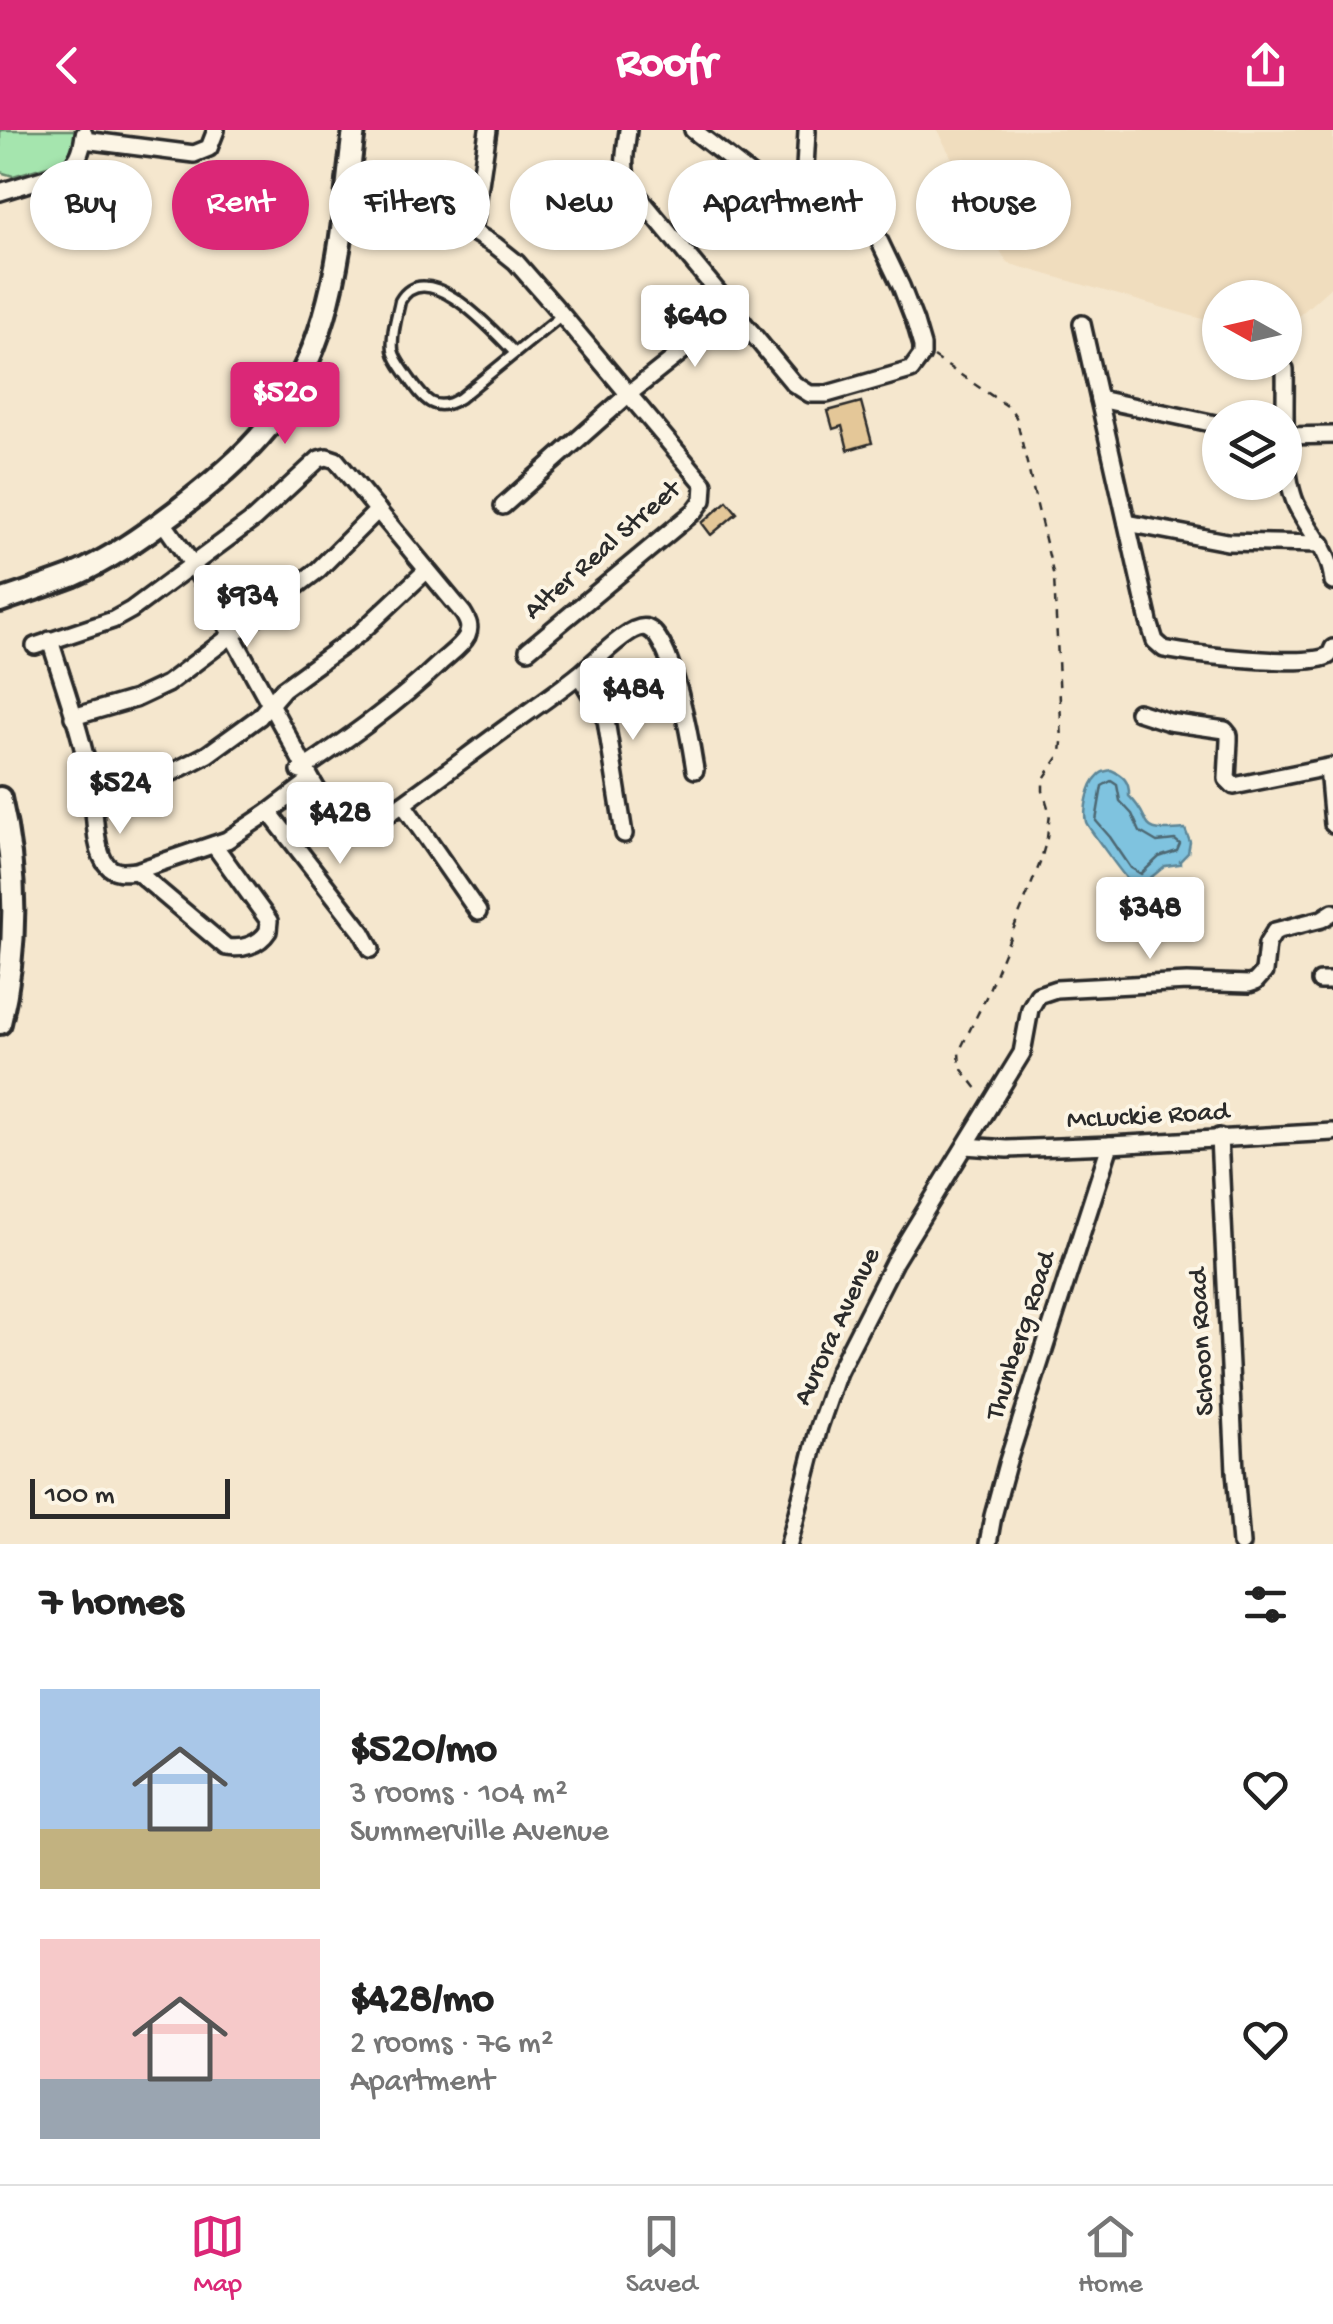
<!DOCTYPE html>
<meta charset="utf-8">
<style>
:root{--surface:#fff;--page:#f6f6f6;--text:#222;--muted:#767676;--line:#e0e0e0;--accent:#db2777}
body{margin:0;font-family:"Gochi Hand",sans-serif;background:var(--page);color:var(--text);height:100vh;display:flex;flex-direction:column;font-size:38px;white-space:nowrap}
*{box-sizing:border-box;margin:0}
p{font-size:32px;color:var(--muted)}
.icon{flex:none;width:55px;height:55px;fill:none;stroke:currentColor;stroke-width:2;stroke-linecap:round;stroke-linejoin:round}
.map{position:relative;height:1414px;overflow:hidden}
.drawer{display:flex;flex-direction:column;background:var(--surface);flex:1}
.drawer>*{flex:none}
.guide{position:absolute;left:30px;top:30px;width:1275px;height:90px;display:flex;gap:20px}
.needle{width:65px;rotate:278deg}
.buttons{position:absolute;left:1202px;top:150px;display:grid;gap:20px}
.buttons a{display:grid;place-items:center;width:100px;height:100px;border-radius:50%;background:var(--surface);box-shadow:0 2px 8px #0004;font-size:50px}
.scale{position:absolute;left:30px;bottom:25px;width:200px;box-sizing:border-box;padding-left:10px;border:5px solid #2b2b2b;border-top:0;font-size:28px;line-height:35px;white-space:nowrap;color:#2b2b2b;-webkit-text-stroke:8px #fcf5e5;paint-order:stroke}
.price{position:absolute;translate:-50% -85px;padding:0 22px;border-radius:10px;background:#fff;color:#222;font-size:32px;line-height:65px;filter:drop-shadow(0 2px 5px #0008)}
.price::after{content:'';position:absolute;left:50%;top:60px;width:30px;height:22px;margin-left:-15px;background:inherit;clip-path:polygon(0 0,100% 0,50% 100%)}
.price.current{background:var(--accent);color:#fff}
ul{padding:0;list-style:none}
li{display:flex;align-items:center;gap:30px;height:250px;padding:0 40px}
li span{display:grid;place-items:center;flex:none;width:280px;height:200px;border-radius:0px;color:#555}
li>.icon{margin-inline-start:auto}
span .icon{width:120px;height:120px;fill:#fffc;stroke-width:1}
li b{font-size:42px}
h2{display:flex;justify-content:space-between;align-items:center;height:120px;padding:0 40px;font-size:42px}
.chip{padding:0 35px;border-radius:45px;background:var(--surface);box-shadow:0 2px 8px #0004;font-size:35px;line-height:90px}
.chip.current{background:var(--accent);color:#fff}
header{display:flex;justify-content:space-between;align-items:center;height:130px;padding:0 40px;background:var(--accent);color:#fff;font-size:45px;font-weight:700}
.dock{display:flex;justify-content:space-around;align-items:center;height:140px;border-top:2px solid var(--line);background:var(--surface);font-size:28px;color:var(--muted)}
.dock a{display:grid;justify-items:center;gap:5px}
.dock .current{color:var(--accent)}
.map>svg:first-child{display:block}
.built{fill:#f0ddbe}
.green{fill:#a5e5ae;stroke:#68886c;stroke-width:2.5}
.water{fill:#7fc3df;stroke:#5d8697;stroke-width:2.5}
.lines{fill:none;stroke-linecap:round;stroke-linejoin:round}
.shore{stroke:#4d6873;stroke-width:2.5}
.building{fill:#e4c798;stroke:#2b2b2b;stroke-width:2.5}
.service-casing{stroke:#2b2b2b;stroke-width:15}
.minor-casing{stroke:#2b2b2b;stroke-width:22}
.tertiary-casing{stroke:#2b2b2b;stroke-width:28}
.path{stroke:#2b2b2b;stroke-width:2.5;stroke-dasharray:8 8;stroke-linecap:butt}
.service{stroke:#fcf5e5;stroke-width:8}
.minor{stroke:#fcf5e5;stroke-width:15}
.tertiary{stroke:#fcf5e5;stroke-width:20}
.labels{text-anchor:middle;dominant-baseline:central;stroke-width:8;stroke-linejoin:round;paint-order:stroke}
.street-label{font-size:28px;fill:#2b2b2b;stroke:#fcf5e5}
</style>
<header><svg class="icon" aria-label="back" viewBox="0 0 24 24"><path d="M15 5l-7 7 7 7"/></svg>Roofr<svg class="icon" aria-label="share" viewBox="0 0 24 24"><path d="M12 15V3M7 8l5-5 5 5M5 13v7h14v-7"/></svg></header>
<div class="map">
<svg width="1333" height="1414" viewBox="0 0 1333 1414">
<rect width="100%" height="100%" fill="#f5e7ce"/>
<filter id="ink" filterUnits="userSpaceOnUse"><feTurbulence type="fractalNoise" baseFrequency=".01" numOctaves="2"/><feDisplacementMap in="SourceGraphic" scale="20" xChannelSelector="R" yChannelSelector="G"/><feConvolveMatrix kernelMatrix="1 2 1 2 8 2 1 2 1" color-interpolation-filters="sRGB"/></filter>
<g filter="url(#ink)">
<polygon class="built" points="937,0 1333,0 1333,155 1285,198 1285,168 1220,168 1220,194 1007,133"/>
<polygon class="green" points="0,0 76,0 73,21 61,32 13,46 0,42"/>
<path class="water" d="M1111 640C1123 645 1130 652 1129 666 1157 693 1133 704 1185 699L1190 712 1188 723 1180 731V734L1165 736 1143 754C1135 754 1135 755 1128 750 1123 745 1087 696 1086 692 1083 681 1089 654 1097 647 1102 641 1104 642 1111 640Z"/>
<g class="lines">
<polygon class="shore" points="1111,651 1117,655 1120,671 1132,684 1140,702 1157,712 1175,710 1180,714 1177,721 1159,727 1141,744 1131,738 1110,707 1096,691 1102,656"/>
</g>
<g class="building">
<polygon points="861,272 872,313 848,320 842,296 833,299 828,281"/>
<polygon points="727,371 737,383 711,405 702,393"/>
</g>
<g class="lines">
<defs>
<path id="service" d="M515 223C494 202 427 125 400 171 397 186 391 204 393 220 395 230 403 239 409 248 423 268 434 285 460 268L562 185"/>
<g id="minor">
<path d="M628 0C626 18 621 38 629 55L794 254 810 264H827L911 240 922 225V216L915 192 901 156 864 79 854 66 847 62 762 51 752 46 693 0"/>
<polyline points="84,10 194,24 209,18 216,0"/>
<polyline points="804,56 807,1"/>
<path d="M0 62 62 43C78 33 82 22 84 4"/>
<polyline points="344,74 417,85 453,93 473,102 496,116 516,132 557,179 704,354 703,370 695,381 528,520"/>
<polyline points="473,102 488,0"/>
<path d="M1082 194 1149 492 1155 511 1164 519C1190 524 1311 539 1329 525 1331 523 1332 521 1333 518"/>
<path d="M1285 239C1286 277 1281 339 1296 374 1309 402 1330 419 1333 452"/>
<polyline points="1099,269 1220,295"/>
<polyline points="1285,306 1333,305"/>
<polyline points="503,376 630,263 732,182"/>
<path d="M162 391 193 435 296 621C307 641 334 702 361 699 369 698 376 692 383 688 424 659 465 628 506 598 531 580 556 563 580 544 593 534 631 492 647 498 673 507 691 614 695 640"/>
<polyline points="1127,393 1227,412 1322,414"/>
<path d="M50 510C65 559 84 610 92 660 95 679 94 722 107 735 114 744 126 742 136 741L227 710 269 682 311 650"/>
<path d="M35 516 113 490 131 480 254 389 319 329 327 327 336 330 463 483C468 491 471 497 467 506 462 516 447 526 439 534 396 575 349 608 300 641"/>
<polyline points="579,545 606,590 624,704"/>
<polyline points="1138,582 1169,592 1225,600 1229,605 1229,611 1227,649 1234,656 1333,636"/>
<polyline points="73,587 135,569 167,554 318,440 378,380"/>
<polyline points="1328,638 1333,694"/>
<polyline points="93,671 173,642 208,624 259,587 283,559 360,503 427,440"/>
<polyline points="403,674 478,782"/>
<polyline points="269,682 362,802 371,819"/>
<path d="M136 741 226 817C242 820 259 815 268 801L269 791 214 715"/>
<polyline points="1320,851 1333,851"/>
<polyline points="1219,1007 1235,1341 1241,1414"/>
<polyline points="966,1016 1007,1019 1110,1015 1333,1002"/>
<polyline points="789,1414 819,1297 838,1242 894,1132 1022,923 1030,879 1038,865 1056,859 1187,852 1249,854 1255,852 1264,842 1267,814 1275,801 1322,789 1333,782"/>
<polyline points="988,1414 993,1386 1007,1334 1110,1015"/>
</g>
<g id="tertiary">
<path d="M0 471C24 463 48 455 72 446 109 430 143 406 175 382 250 324 296 281 324 187 342 127 346 62 354 0"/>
<path d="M0 668C18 744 18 817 0 893"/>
</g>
</defs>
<use href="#service" class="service-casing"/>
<use href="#minor" class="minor-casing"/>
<use href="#tertiary" class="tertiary-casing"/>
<polyline class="path" points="934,227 1010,278 1016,287 1054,447 1062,612 1061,623 1043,650 1043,661 1050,684 1047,708 1040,733 986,867 959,922 960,937 978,960 979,965"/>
<use href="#service" class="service"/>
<use href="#minor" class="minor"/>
<use href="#tertiary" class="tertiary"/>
</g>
</g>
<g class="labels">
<g class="street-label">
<text transform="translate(603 421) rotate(-41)">Alter Real Street</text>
<text transform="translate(1148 987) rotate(-3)">McLuckie Road</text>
<text transform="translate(838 1197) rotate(-65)">Aurora Avenue</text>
<text transform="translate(1022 1206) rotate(-72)">Thunberg Road</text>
<text transform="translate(1203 1212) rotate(-93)">Schoon Road</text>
</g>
</g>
</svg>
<div class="buttons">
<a><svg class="needle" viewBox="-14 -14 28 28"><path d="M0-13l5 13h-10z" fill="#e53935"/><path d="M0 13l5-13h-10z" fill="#767676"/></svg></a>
<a><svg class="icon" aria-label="layers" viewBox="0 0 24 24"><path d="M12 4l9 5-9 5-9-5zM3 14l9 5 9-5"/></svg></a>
</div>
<div class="scale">100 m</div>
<b class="price" style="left:695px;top:240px">$640</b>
<b class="price current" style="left:285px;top:317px">$520</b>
<b class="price" style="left:247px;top:520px">$934</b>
<b class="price" style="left:633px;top:613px">$484</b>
<b class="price" style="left:120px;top:707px">$524</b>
<b class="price" style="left:340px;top:737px">$428</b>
<b class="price" style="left:1150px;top:832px">$348</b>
<div class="guide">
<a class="chip">Buy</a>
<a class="chip current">Rent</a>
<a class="chip">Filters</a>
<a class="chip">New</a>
<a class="chip">Apartment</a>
<a class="chip">House</a>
</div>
</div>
<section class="drawer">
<h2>7 homes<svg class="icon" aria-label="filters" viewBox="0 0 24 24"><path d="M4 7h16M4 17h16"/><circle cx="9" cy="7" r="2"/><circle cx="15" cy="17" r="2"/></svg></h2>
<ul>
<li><span style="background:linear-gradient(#a9c7e8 70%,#c2b280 0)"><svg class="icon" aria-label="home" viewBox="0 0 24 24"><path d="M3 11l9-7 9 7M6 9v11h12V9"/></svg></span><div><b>$520/mo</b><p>3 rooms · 104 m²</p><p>Summerville Avenue</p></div><svg class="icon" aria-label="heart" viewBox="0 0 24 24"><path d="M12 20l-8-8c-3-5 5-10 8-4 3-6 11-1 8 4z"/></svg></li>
<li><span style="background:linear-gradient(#f6c9c9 70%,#9aa5b1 0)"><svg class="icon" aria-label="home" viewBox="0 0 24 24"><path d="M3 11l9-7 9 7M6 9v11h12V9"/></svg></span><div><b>$428/mo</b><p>2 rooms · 76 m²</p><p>Apartment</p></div><svg class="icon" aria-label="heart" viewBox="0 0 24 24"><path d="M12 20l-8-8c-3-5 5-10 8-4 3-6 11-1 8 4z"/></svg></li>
</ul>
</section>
<nav class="dock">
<a class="current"><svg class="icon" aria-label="map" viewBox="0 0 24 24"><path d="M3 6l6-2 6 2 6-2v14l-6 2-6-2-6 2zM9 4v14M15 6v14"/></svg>Map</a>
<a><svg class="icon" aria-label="saved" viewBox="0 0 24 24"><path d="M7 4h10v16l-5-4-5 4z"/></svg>Saved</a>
<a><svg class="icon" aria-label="home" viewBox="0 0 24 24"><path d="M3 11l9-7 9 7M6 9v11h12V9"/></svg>Home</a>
</nav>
